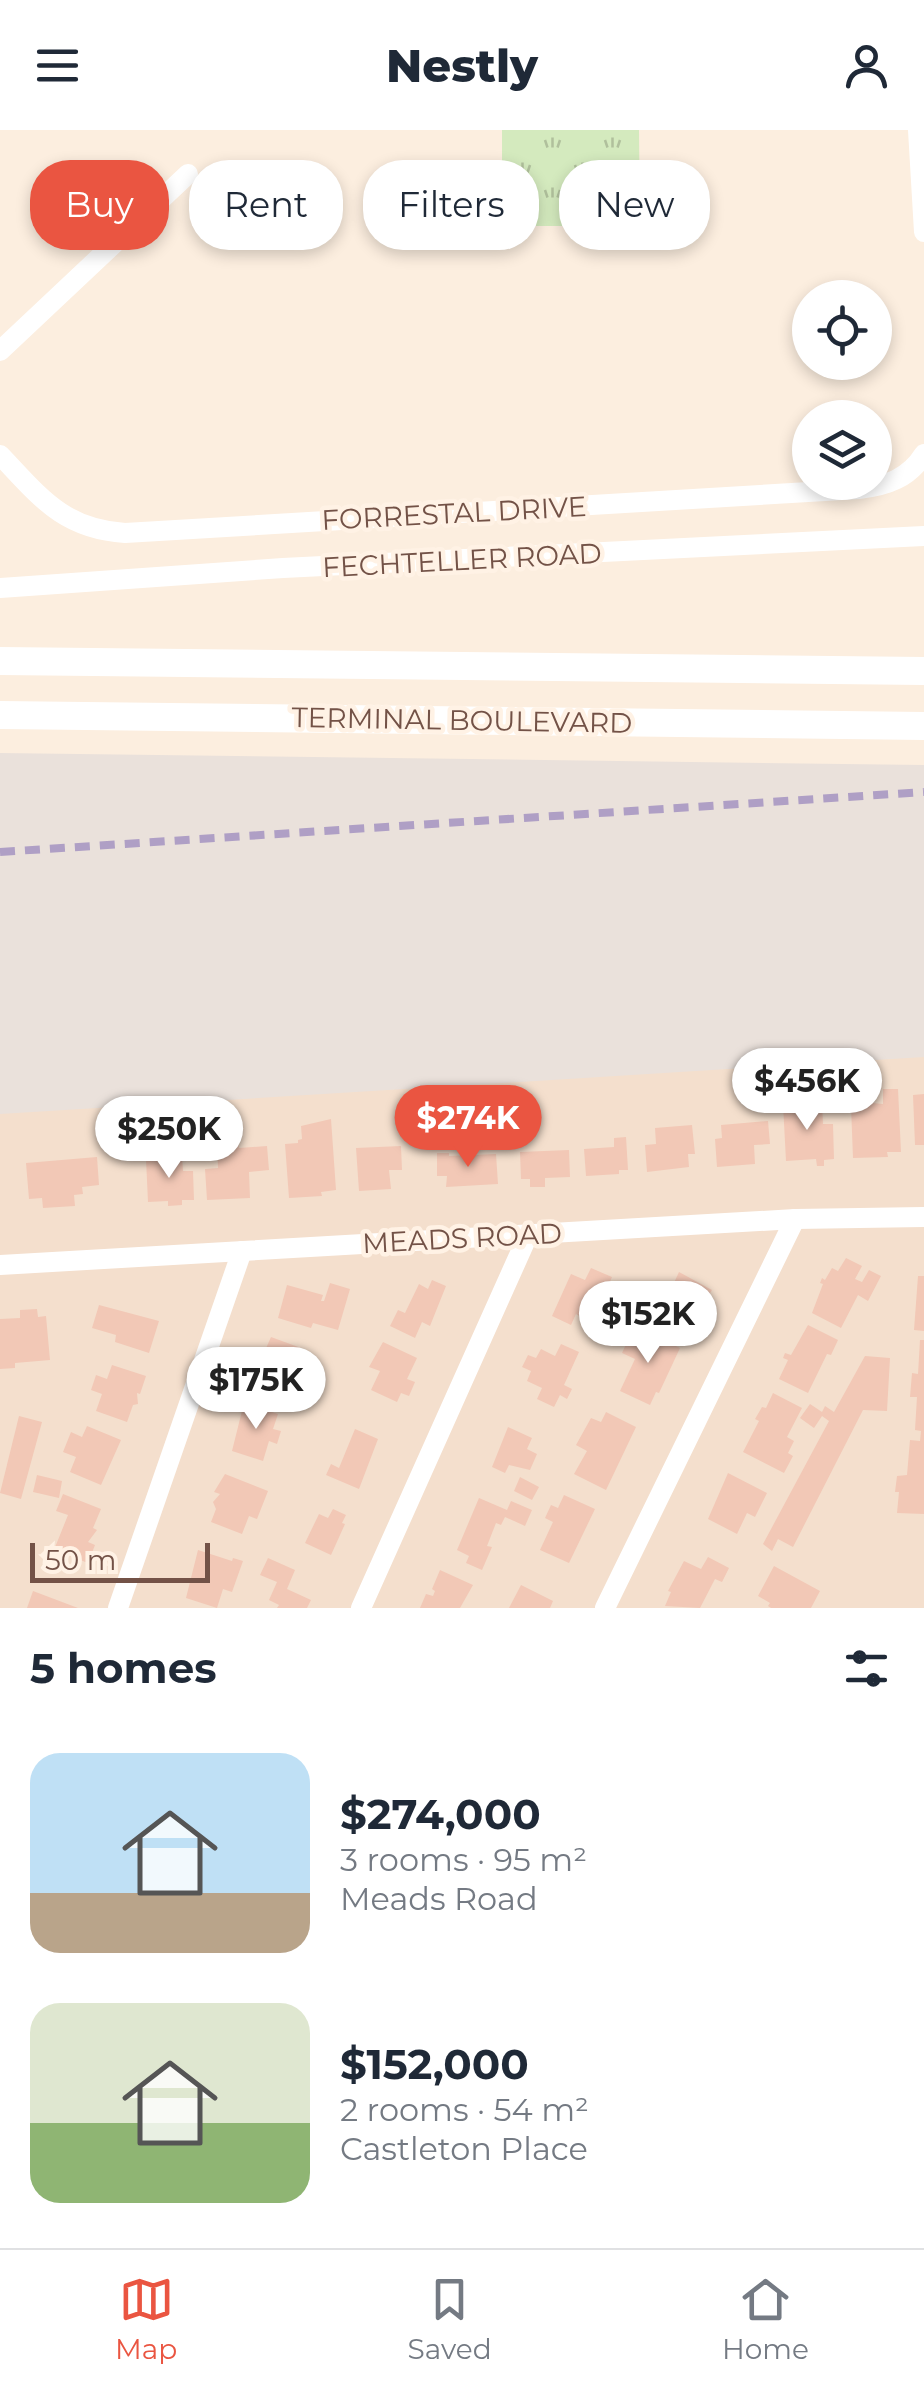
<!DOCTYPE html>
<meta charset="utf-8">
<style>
:root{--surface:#fff;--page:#f6f6f7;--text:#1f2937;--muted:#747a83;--line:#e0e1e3;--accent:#ea5541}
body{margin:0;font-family:Montserrat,sans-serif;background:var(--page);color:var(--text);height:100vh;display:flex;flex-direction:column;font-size:38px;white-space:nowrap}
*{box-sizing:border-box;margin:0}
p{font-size:32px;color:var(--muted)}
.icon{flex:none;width:55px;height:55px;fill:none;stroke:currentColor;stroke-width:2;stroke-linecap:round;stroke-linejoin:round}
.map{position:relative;height:1478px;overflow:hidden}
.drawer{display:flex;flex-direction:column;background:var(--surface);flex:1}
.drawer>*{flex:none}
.hud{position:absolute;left:30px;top:30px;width:865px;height:90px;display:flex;gap:20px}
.tools{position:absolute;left:792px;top:150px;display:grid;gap:20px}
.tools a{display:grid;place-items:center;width:100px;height:100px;border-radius:50%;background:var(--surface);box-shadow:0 5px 15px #0003;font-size:50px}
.scale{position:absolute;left:30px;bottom:25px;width:180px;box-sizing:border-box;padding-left:10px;border:5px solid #735247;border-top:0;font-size:28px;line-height:35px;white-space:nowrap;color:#735247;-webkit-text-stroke:8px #fff2e5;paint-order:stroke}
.price{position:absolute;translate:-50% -85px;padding:0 22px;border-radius:35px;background:#fff;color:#222;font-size:32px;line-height:65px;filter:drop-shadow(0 2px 5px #0008)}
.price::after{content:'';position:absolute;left:50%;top:60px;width:30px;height:22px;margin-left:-15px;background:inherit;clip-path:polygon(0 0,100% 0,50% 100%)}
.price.on{background:var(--accent);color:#fff}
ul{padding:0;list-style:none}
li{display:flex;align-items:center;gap:30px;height:250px;padding:0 30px}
li span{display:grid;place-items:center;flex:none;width:280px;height:200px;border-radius:30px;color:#555}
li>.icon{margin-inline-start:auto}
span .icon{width:120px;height:120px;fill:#fffc;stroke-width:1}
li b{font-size:42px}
h2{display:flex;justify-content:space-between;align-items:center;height:120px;padding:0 30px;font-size:42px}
.pill{padding:0 35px;border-radius:40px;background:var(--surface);box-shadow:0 5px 15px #0003;font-size:35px;line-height:90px}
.pill.on{background:var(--accent);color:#fff}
header{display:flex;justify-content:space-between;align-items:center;height:130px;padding:0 30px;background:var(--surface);font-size:45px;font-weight:800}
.dock{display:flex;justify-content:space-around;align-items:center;height:140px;border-top:2px solid var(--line);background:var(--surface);font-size:28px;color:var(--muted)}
.dock a{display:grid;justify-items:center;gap:5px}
.dock .on{color:var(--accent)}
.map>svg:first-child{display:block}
.residential{fill:#f4dfcd}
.industrial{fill:#eae1db}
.park{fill:url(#park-tufts)}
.building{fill:#f2c8b6}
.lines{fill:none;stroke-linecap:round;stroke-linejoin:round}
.minor{stroke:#fff;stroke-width:20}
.secondary{stroke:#fff;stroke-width:28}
.rail{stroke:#af9fc5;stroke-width:8;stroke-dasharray:15 10;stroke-linecap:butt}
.labels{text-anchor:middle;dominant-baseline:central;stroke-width:9;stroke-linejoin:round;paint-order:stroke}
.street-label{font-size:28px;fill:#735247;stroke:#fff2e5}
</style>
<header><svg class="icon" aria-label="menu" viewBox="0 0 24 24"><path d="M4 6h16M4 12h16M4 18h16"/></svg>Nestly<svg class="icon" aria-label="person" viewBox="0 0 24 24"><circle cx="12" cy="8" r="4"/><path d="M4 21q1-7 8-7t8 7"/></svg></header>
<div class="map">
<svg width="924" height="1478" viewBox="0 0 924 1478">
<defs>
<pattern id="park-tufts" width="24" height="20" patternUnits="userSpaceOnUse" patternTransform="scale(2.5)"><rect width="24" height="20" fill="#d4eabe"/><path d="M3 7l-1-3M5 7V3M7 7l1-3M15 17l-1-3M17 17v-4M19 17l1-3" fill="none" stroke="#b0c09c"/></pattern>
</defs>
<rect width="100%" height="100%" fill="#fceedf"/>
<polygon class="residential" points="924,910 924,1478 0,1478 0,949"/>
<polygon class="industrial" points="0,623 924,635 924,927 0,984"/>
<polygon class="park" points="502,0 639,0 640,96 502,96"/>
<g class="building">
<polygon points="883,959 898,959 901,1022 887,1022 888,1027 853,1028 851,976 862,976 862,972 883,974"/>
<polygon points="924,964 924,1015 915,1015 913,965"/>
<polygon points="822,972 823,994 833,994 834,1029 824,1030 824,1036 817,1036 816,1029 786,1031 783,974"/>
<polygon points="331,989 336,1060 321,1062 322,1066 289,1068 285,1014 298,1013 298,1010 302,1009 301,996"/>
<polygon points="768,991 770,1014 754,1015 755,1034 717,1037 715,1009 722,1008 721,995"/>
<polygon points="692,995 695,1024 688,1024 689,1037 647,1042 645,1015 656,1014 655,998"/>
<polygon points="626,1007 628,1040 619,1040 619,1044 586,1046 584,1019 614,1017 614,1008"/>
<polygon points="238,1012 239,1018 267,1016 269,1040 249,1042 250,1068 207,1070 205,1039 218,1038 217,1014"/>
<polygon points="401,1016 402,1040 389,1040 391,1059 359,1061 356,1018"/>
<polygon points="569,1020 570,1047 545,1048 545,1057 530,1057 530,1049 521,1049 520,1022"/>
<polygon points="437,1023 449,1023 449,1026 496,1024 498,1054 446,1057 447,1046 437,1046"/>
<polygon points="97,1027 99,1055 82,1057 83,1064 74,1065 75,1076 43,1078 42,1068 29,1069 26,1033"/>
<polygon points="182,1027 183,1041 193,1041 194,1070 182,1070 182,1075 168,1076 168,1071 148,1072 146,1029"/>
<polygon points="846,1128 862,1136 855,1149 862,1152 869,1140 881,1146 868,1171 858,1165 841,1198 812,1183 823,1154 820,1153 822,1148 825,1150 832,1138 838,1141"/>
<polygon points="591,1138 612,1147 603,1168 591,1163 581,1187 576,1184 571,1195 552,1186 571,1144 585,1150"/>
<polygon points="679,1142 712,1160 685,1203 656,1187 666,1168 659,1165 665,1153 672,1157"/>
<polygon points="918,1146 924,1146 924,1201 914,1200"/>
<polygon points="432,1150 446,1156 430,1196 422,1192 415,1208 390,1196 398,1180 405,1183 419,1154 428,1159"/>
<polygon points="330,1153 350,1159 338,1200 313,1193 311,1198 278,1188 287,1155 323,1165 321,1171 324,1171"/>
<polygon points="607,1168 626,1177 608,1216 589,1207"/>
<polygon points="99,1175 159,1191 149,1223 115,1212 116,1205 92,1198"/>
<polygon points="37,1179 38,1187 46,1186 50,1230 15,1233 15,1238 0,1239 0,1189 20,1188 20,1180"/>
<polygon points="808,1195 838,1210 831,1225 827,1224 808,1263 779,1249 788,1230 783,1228 785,1223 791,1225"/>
<polygon points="641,1199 680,1218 659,1263 656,1262 650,1275 620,1261 635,1229 622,1223 628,1210 635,1213"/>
<polygon points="271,1207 301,1218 290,1246 300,1249 291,1271 251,1252"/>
<polygon points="920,1210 924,1210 924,1384 897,1383 899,1362 895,1362 897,1346 907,1345 910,1310 920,1311 921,1301 915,1300 917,1267 910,1267 912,1243 918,1244"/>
<polygon points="383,1212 417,1228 407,1249 415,1252 409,1266 401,1263 397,1272 371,1260 380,1241 369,1237"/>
<polygon points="561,1214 579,1222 564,1255 572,1259 567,1269 560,1265 554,1277 537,1269 542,1258 527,1251 531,1241 522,1237 528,1225 536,1228 541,1219 555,1226"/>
<polygon points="865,1226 890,1228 887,1281 863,1280 793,1417 778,1409 772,1421 763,1414 829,1291 822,1286 814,1298 800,1288 810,1274 822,1282 825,1276 834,1282"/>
<polygon points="112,1235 146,1246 140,1264 137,1263 138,1274 133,1275 127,1292 96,1281 102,1264 91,1260 96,1245 107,1249"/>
<polygon points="773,1263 802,1278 787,1307 794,1311 788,1323 793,1326 784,1343 743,1322 759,1291 755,1289 762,1277 766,1278"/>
<polygon points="244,1273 278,1284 273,1299 281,1301 277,1314 269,1311 263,1331 232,1321"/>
<polygon points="606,1282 636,1297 606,1360 574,1344 587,1321 576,1315 591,1288 601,1292"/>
<polygon points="19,1286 42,1292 21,1369 0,1363"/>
<polygon points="87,1296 121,1310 101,1355 70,1342 76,1327 63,1322 71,1302 82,1307"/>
<polygon points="508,1297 532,1308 527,1319 537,1324 530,1340 509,1335 505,1343 492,1337"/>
<polygon points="355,1299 378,1309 359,1359 326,1345 331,1334 339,1338"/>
<polygon points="728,1343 767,1363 755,1387 747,1383 737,1404 708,1389"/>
<polygon points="225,1344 268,1361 257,1389 249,1386 242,1404 211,1392 216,1379 213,1372 220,1364 214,1362"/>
<polygon points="37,1345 62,1351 59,1368 33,1362"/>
<polygon points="520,1347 539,1357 532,1370 514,1361"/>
<polygon points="63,1364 101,1379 93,1398 97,1400 88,1412 95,1415 88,1433 54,1420 68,1385 56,1381"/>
<polygon points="564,1365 595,1379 569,1433 540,1420 553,1392 545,1388 551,1375 558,1378"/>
<polygon points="479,1368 507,1380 511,1371 532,1380 525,1396 505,1387 501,1395 496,1393 487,1416 492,1417 482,1440 466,1433 469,1426 457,1420"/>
<polygon points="333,1379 346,1385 342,1393 345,1394 331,1425 305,1413 319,1384 328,1388"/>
<polygon points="198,1420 232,1431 233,1428 243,1431 232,1462 223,1459 217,1478 186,1468"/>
<polygon points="708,1427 729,1438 722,1452 715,1449 700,1478 665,1476 671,1462 668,1461 684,1431 701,1439"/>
<polygon points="268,1428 295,1440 287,1459 311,1470 307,1478 277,1478 279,1475 269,1470 277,1452 260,1445"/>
<polygon points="774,1436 820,1461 811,1478 771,1478 768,1476 770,1473 758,1466"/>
<polygon points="440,1440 473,1455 460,1478 420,1478 426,1464 433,1466 435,1461 432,1459"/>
<polygon points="521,1455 553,1471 550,1478 509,1478"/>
<polygon points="33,1461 78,1478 27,1478"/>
</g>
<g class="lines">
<g class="minor">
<polyline points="918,0 924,102"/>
<polyline points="0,221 188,44"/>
<path d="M0 325C40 367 63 399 125 403L859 359C887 356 909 348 924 324"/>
<polyline points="0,458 283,438 924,406"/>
<polyline points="0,1135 795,1089 924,1087"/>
<polyline points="118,1478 242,1121"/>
<polyline points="361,1478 529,1103"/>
<polyline points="605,1478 795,1089"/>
</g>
<g class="secondary">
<polyline points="0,531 924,541"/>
<polyline points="0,585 924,596"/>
</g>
<polyline class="rail" points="0,722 924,662"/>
</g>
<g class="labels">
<g class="street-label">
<text transform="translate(454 383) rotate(-3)">FORRESTAL DRIVE</text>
<text transform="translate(462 430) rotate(-3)">FECHTELLER ROAD</text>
<text transform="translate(462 590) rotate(1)">TERMINAL BOULEVARD</text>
<text transform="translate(462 1108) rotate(-3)">MEADS ROAD</text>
</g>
</g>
</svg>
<div class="tools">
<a><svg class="icon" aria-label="locate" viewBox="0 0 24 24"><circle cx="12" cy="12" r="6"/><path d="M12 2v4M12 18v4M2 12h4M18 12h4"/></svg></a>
<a><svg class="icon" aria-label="layers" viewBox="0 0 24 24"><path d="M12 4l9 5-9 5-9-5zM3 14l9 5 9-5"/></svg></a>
</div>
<div class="scale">50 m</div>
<b class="price" style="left:807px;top:1003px">$456K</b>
<b class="price on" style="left:468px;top:1040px">$274K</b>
<b class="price" style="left:169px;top:1051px">$250K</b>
<b class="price" style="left:648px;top:1236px">$152K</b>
<b class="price" style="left:256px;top:1302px">$175K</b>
<div class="hud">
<a class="pill on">Buy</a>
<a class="pill">Rent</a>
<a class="pill">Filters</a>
<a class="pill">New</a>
</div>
</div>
<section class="drawer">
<h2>5 homes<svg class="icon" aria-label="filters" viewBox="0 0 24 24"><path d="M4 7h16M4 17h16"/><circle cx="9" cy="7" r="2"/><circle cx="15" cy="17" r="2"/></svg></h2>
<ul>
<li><span style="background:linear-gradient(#bfe0f5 70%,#b9a48a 0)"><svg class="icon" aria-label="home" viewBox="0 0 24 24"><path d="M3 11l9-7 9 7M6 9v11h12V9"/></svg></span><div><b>$274,000</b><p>3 rooms · 95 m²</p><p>Meads Road</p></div></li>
<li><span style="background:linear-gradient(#dfe7d0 60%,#8fb573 0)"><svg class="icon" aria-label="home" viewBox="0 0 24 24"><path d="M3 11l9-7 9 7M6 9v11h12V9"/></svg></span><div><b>$152,000</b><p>2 rooms · 54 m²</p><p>Castleton Place</p></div></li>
</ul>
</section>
<nav class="dock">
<a class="on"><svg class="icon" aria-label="map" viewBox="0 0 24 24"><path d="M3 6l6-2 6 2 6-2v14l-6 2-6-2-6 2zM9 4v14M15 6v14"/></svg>Map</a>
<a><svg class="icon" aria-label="saved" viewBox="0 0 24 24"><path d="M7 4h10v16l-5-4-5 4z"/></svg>Saved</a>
<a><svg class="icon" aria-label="home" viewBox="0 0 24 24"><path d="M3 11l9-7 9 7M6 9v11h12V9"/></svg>Home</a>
</nav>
